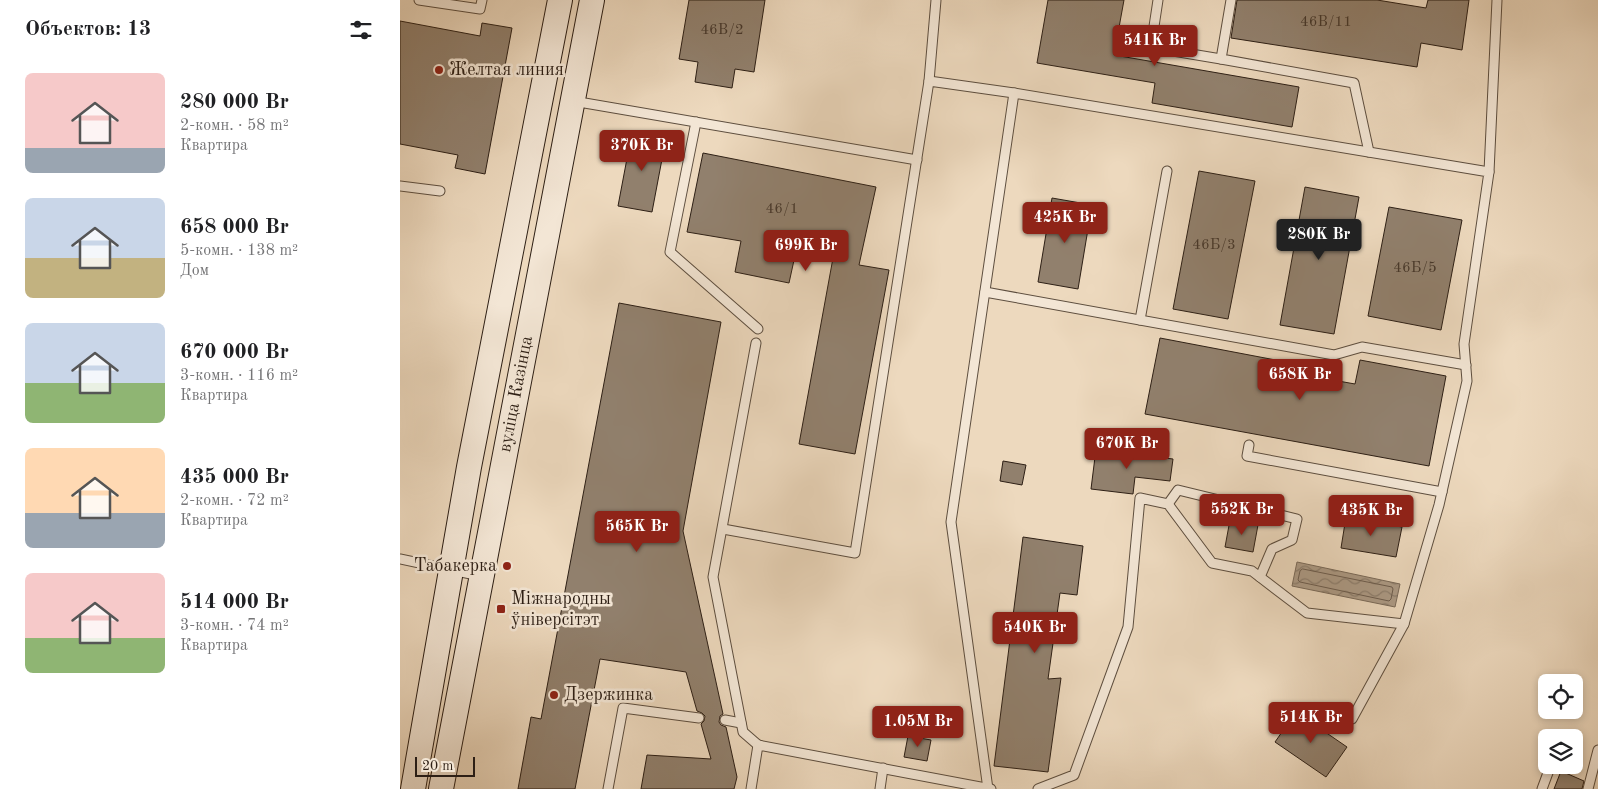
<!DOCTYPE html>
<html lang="ru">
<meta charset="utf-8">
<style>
:root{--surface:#fff;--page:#f6f6f6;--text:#202124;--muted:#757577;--accent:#8f2418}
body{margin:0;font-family:"Old Standard TT",serif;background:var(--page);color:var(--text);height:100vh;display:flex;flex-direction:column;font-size:19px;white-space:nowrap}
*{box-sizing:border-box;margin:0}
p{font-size:16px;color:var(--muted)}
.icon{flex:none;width:28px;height:28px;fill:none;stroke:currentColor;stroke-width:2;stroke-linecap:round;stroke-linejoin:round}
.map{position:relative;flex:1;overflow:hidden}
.sheet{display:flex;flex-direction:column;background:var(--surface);width:400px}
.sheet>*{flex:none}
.fabs{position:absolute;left:1138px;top:674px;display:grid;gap:10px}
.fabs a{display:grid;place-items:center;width:45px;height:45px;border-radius:8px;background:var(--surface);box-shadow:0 2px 8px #0003;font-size:25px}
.scale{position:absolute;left:15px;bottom:12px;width:60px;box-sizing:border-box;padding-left:5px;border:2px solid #2d1f15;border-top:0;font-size:14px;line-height:18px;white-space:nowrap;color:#2d1f15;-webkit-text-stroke:4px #f3e6d5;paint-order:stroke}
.price{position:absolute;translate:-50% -42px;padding:0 11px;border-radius:5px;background:var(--accent);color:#fff;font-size:16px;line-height:32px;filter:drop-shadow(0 1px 2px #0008)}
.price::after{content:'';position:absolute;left:50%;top:30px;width:15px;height:11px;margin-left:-8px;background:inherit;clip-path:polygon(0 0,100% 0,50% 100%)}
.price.current{background:#222;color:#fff}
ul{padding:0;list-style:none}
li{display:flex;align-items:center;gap:15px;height:125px;padding:0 25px}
li span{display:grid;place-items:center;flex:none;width:140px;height:100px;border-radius:8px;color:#555}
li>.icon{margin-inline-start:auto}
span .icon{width:60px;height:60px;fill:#fffc;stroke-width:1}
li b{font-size:21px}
h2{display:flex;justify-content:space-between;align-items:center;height:60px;padding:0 25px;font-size:21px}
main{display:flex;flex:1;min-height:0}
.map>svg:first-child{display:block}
.water{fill:url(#water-waves);stroke:#796958}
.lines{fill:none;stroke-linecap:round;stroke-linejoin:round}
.shore{stroke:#6c5c4d;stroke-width:1}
.building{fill:#91806d;stroke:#2d1f15}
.service-casing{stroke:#5d4e3f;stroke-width:11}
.secondary-casing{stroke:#2d1f15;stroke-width:26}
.service{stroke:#f3e6d5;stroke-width:9}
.secondary{stroke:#f3e6d5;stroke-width:24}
.poi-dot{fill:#8f2418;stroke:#f3e6d5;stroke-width:2}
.labels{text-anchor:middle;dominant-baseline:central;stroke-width:5;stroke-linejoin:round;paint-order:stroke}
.number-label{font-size:15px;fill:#46372b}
.poi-label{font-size:18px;fill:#2d1f15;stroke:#f3e6d5;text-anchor:start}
.street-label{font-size:18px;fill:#2d1f15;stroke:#f3e6d5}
</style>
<main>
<section class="sheet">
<h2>Объектов: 13<svg class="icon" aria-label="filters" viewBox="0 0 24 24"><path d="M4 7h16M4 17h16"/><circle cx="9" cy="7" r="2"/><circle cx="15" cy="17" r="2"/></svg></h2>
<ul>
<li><span style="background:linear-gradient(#f6c9c9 75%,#9aa5b1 0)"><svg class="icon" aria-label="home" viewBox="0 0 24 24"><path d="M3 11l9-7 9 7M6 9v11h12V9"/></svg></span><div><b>280 000 Br</b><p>2-комн. · 58 m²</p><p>Квартира</p></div></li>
<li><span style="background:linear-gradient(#c9d6e8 60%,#c2b280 0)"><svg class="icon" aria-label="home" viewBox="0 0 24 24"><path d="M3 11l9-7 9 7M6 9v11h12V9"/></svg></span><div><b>658 000 Br</b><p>5-комн. · 138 m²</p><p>Дом</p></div></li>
<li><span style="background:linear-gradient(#c9d6e8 60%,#8fb573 0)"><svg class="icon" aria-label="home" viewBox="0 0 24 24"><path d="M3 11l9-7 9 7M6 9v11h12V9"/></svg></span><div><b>670 000 Br</b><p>3-комн. · 116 m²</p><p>Квартира</p></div></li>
<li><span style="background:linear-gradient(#ffd9b3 65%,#9aa5b1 0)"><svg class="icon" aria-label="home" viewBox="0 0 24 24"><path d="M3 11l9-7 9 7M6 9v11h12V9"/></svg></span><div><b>435 000 Br</b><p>2-комн. · 72 m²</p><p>Квартира</p></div></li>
<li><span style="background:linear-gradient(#f6c9c9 65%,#8fb573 0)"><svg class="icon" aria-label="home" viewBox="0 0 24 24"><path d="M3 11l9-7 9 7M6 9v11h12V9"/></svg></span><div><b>514 000 Br</b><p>3-комн. · 74 m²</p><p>Квартира</p></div></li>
</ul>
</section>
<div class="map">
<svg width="1198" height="789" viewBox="0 0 1198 789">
<defs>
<pattern id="water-waves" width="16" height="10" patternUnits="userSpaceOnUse" patternTransform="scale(1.25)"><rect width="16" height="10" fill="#ac9a85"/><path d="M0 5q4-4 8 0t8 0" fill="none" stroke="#8c7d6c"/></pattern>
</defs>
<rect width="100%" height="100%" fill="#edd9be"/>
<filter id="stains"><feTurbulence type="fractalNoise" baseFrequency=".004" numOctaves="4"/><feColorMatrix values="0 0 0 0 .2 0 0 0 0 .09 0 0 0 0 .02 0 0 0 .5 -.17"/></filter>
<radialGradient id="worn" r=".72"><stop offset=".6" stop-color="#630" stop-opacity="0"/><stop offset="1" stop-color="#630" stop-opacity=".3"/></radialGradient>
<polygon class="water" points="897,562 1000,584 995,607 892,586"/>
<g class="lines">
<polygon class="shore" points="903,569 992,587 993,589 991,599 989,601 900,582 898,580 900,571"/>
</g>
<g class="building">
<polygon points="289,0 365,0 354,72 335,69 332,88 295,82 298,62 279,59"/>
<polygon points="648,0 724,0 714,55 899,87 892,127 752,103 755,83 637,63"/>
<polygon points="837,0 977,0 1026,8 1028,0 1069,0 1062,50 1021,43 1017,67 831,38"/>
<polygon points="0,21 80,36 82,23 112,28 85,174 55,168 58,155 0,144"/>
<polygon points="232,132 266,138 252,212 218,206"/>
<polygon points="303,153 476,187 459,265 489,270 455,454 399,444 433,258 396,251 389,283 335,272 341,241 287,232"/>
<polygon points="799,171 855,181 828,319 773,309"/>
<polygon points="905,187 959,197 934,334 880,325"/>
<polygon points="652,198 692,205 678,289 638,282"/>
<polygon points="989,207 1062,220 1041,330 968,316"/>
<polygon points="219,303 321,322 283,531 323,714 320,716 319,722 321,725 326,727 337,777 334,789 241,789 247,755 311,759 301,724 304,721 305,716 302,713 297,711 286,672 200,659 175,789 118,789 131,717 141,719"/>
<polygon points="760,338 928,370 927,379 955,384 960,360 1046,376 1029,466 745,414"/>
<polygon points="696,449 773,459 770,481 735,477 733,494 691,489"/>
<polygon points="603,461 626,465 622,485 600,481"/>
<polygon points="946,517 1002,527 996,557 941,548"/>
<polygon points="830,520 858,525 853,552 825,547"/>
<polygon points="623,537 683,546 677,595 660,593 648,679 661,678 648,772 594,766"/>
<polygon points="896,712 947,747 926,777 875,742"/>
<polygon points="508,736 531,740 527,761 504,757"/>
<polygon points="1161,771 1184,781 1182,789 1154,789"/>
</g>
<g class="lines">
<defs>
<g id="service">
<polyline points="19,0 80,9 82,0"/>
<polyline points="758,0 753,33 773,51 821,59"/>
<polyline points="831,0 821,59 954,83 969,152"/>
<polyline points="529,81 536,0"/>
<polyline points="173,101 517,160"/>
<polyline points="296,122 270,252 358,329"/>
<polyline points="1089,172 1097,0"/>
<polyline points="0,186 40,191"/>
<polyline points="585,292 934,355 962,347 1066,365"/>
<polyline points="740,320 767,171"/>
<polyline points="356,343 313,577 343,732 358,745"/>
<polyline points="849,445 847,456 1042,492"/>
<polyline points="768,504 778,490 897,519 892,540 872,549 860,577"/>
<polyline points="323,529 455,553 529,81 614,93"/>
<polyline points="0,559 80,576"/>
<polyline points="325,720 341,723"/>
<polyline points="208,789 223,708 299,718"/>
<polyline points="351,789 358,745 591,789"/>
<polyline points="480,789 483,768"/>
<polyline points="588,789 551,522 614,93 1089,172 1064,344 1067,381 1039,505 1004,624 952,719"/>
<polyline points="638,789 674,775 728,627 740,498 768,504 812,563 852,571 907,613 1004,624"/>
<polyline points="1142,789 1149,770"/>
<polyline points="1188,789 1198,750"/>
</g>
<g id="secondary">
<polyline points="13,789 69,467 160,0"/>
<polyline points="41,789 192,0"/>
</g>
</defs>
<use href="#service" class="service-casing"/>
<use href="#secondary" class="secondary-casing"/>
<use href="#service" class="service"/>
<use href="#secondary" class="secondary"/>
</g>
<g class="poi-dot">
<circle cx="39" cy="70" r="5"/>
<circle cx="107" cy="566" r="5"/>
<rect x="96" y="604" width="10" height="10" rx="2.5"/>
<circle cx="154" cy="695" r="5"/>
</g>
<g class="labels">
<g class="number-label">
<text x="926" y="22">46В/11</text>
<text x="322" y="30">46В/2</text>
<text x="382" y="209">46/1</text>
<text x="814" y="245">46Б/3</text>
<text x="1015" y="268">46Б/5</text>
</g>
<g class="poi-label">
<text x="49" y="70">Желтая линия</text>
<text x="97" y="566" text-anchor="end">Табакерка</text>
<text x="111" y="599">Міжнародны<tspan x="111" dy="21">ўніверсітэт</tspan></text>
<text x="164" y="695">Дзержинка</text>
</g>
<g class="street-label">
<text transform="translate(116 394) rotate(-79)">вуліца Казінца</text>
</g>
</g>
<rect width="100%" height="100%" filter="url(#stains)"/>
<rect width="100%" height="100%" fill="url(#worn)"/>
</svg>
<div class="fabs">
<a><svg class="icon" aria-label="locate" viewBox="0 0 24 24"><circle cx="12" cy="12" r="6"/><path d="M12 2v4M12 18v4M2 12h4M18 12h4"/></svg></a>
<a><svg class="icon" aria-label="layers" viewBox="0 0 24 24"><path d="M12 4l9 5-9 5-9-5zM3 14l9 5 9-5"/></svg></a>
</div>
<div class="scale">20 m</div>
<b class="price" style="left:755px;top:67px">541K Br</b>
<b class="price" style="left:242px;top:172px">370K Br</b>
<b class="price" style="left:665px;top:244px">425K Br</b>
<b class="price current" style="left:919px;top:261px">280K Br</b>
<b class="price" style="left:406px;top:272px">699K Br</b>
<b class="price" style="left:900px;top:401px">658K Br</b>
<b class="price" style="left:727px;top:470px">670K Br</b>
<b class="price" style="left:842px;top:536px">552K Br</b>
<b class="price" style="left:971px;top:537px">435K Br</b>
<b class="price" style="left:237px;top:553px">565K Br</b>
<b class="price" style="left:635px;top:654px">540K Br</b>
<b class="price" style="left:911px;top:744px">514K Br</b>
<b class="price" style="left:518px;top:748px">1.05M Br</b>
</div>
</main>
